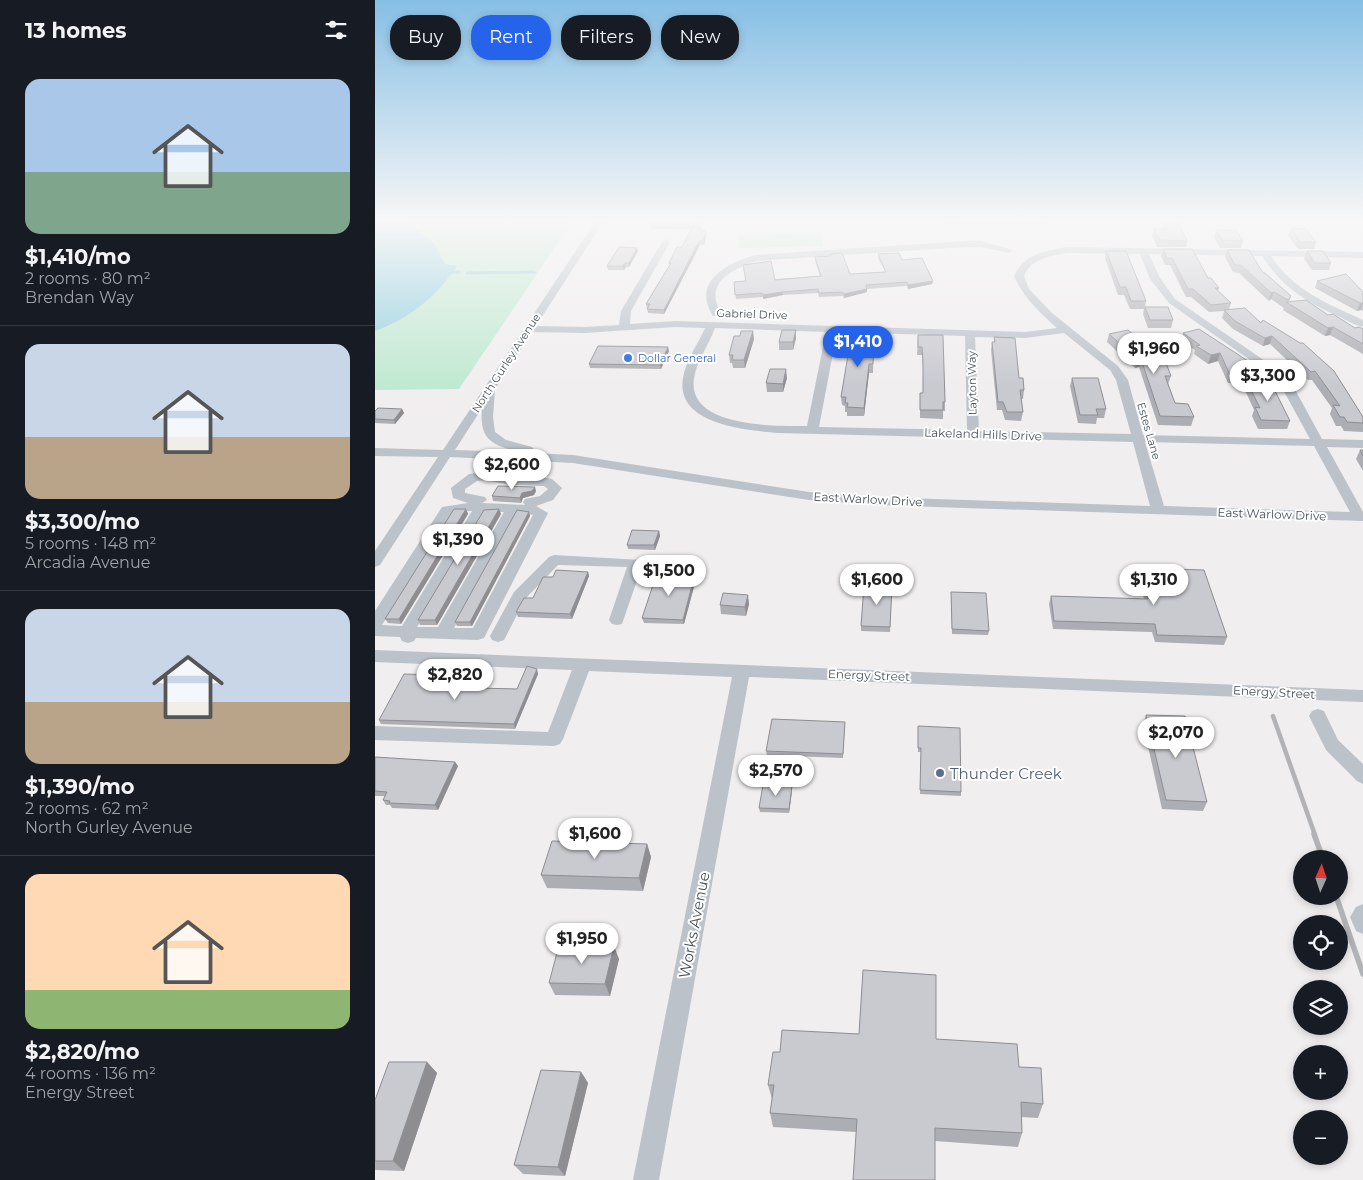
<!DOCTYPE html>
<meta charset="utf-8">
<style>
:root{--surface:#171b24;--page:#20242c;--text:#f1f3f6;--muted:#9ea1a6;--line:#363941;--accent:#2563eb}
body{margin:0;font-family:Montserrat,sans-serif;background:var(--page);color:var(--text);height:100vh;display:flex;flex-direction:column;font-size:19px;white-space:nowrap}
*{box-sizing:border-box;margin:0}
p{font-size:16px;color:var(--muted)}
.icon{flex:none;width:28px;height:28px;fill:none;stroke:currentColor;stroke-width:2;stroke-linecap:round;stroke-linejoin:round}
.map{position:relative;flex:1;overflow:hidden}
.details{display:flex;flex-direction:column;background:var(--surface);width:375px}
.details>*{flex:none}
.top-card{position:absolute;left:15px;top:15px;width:475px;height:45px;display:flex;gap:10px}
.needle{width:32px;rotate:3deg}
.buttons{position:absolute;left:918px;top:850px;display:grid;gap:10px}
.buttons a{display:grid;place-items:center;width:55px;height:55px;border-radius:50%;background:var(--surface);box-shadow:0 2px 8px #0003;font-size:25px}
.price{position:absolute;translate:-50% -42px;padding:0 11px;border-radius:18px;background:#fff;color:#222;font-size:16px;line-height:32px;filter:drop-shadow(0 1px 2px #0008)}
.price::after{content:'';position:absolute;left:50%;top:30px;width:15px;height:11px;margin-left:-8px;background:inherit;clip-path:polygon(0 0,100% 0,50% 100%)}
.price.selected{background:var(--accent);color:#fff}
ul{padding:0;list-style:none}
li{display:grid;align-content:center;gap:10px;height:265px;padding:0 25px}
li+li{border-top:1px solid var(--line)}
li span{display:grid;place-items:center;height:155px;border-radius:15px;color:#555}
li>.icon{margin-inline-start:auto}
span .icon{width:90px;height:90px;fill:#fffc;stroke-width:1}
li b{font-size:21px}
h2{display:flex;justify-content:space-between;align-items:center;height:60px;padding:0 25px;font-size:21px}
.pill{padding:0 18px;border-radius:20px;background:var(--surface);box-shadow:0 2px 8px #0003;font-size:18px;line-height:45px}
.pill.selected{background:var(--accent);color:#fff}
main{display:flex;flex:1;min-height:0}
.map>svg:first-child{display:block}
.green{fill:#c1e9d1}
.water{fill:#94d0e0}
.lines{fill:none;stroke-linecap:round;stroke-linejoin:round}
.stream{stroke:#94d0e0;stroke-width:3}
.minor{fill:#bbc2c9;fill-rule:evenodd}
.rail-far1{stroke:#b1b3b7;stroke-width:4.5}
.rail{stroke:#b1b3b7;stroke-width:5.5}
.wall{fill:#adaeb3}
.shaded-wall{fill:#8d8d92}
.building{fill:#c9cad0;stroke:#8d8d92}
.shop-dot{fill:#3f7fe0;stroke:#fff;stroke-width:2}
.service-dot{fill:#5c6f8a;stroke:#fff;stroke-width:2}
.labels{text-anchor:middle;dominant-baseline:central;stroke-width:4;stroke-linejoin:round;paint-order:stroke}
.far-street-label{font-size:11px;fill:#485159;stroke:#fff}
.far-shop-label{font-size:11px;fill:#366cbe;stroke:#fff;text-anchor:start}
.street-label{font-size:12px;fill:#485159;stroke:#fff}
.near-service-label{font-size:15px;fill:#4e5e75;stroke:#fff;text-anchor:start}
.near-street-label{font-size:15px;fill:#485159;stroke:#fff}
</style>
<main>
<section class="details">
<h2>13 homes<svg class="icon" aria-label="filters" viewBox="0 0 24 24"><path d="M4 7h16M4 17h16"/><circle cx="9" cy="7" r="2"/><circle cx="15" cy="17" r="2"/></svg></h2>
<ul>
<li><span style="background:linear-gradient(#a9c7e8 60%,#7fa58c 0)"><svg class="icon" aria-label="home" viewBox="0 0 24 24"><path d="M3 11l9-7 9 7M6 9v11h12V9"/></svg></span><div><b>$1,410/mo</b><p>2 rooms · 80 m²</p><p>Brendan Way</p></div></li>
<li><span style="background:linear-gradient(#c9d6e8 60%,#b9a48a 0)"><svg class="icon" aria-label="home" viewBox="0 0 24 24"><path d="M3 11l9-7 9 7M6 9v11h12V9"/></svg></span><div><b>$3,300/mo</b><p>5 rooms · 148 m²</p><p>Arcadia Avenue</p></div></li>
<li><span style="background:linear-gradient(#c9d6e8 60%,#b9a48a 0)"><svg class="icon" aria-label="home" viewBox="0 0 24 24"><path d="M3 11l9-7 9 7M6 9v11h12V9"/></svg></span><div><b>$1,390/mo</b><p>2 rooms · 62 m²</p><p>North Gurley Avenue</p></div></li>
<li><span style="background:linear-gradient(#ffd9b3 75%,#8fb573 0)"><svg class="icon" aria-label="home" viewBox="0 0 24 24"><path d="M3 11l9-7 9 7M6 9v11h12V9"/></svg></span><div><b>$2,820/mo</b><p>4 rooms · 136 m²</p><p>Energy Street</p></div></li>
</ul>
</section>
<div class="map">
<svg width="988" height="1180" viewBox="0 0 988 1180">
<rect width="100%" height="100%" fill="#f0eeee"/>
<g class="green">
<polygon points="0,222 197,222 84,389 0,390"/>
<polygon points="447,233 448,246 363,248 364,235"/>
</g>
<path class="water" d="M0 222H32L59 243 70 264 82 266C62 296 34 319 0 331Z"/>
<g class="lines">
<g class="stream">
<polyline points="78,272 84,272"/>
<polyline points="92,273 159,272"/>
</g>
<g class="minor">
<path d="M220 222H228L161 326 210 327 244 325 246 311 287 242 291 239 295 242 256 311 255 324 300 321 650 332 682 328C665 313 648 297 639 276 649 254 670 251 692 247L988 252V258L896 256C918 290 953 304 988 320V327C979 325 971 320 963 316 931 302 906 286 887 256L774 254 785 278 800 299 903 370 917 384 947 439 988 440V448L952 447 988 512V521L500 505 434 500 198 463 75 457 5 565 0 567V551L63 457 0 456V448L68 450ZM692 253 765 254 775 279 794 303 895 374 906 386 935 439 768 435 753 380 743 366 677 313 654 289 649 276C657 258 675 256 692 253ZM300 327 330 328C323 344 311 360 308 378 300 425 371 430 403 433L758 442 775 506 500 497 434 492 198 455 158 453 159 450 157 447 131 440 120 432 118 417 120 389 157 332 210 333ZM340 328 451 332 432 426C400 426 311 428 319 378 322 360 334 345 340 328ZM462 332 590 336 592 430 444 427ZM689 333 735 370 741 380 756 434 604 431 600 337 650 338ZM107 408C104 439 116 445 144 452L80 450ZM770 442 939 446 975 512 789 506Z"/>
<path d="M590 241H606L638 250 634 253 606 247H590L381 261C357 269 327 284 347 314L346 316H338C316 282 352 263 380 255Z"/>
<path d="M111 472 135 477 172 478 177 479 187 488 178 500 161 506 173 513 109 638 103 640 41 638 39 641 33 643 27 641 25 637 0 636V611L67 507 93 503 78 498 76 488 94 474ZM111 480 135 485 169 486 173 489 165 496 150 499 148 502 150 505 107 503 112 500 110 497 90 493V489L102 481ZM85 511H97L27 626 7 625 77 513ZM110 512H129L63 627H42ZM143 513 158 515 98 628H79Z"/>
<polygon points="179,555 266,560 268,563 247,624 242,625 237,624 234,620 252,567 183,565 150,599 129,640 123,642 117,640 115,636 139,592 174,557"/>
<polygon points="0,650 988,690 988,702 374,677 284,1180 258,1180 357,677 214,671 188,739 185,744 179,746 0,740 0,726 173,732 197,670 0,662"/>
<polygon points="943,709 949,711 963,740 988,764 988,784 982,781 951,750 934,716 937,711"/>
<polygon points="988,904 988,934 981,931 975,917 981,907"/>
</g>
<polyline class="rail-far1" points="898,716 940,835"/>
<g class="rail">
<polyline points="939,834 948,859"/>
<polyline points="961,896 988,974"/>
</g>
</g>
<g class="wall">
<polygon points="275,222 326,224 327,230 325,230 331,236 329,245 325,245 289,314 273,313 271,304 294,266 294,263 307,247 317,229 276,229"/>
<polygon points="569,222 666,222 666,225 569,223"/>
<polygon points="788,222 812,241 811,247 782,247 777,235 779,229 787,229"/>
<polygon points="916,228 941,242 939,249 923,249 913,235"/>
<polygon points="841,230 868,241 866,248 845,248 839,237"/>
<polygon points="262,248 263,251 254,267 251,267 249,270 233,270 232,266"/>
<polygon points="788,249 833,278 844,288 843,291 856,303 854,310 886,323 888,320 988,417 988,432 969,431 966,426 961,426 955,414 957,408 937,380 933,380 895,344 888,346 858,329 847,318 849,311 834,312 816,297 811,297 795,265 790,265 786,256"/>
<polygon points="852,250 888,273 916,296 914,302 953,315 980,328 988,329 988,354 955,335 950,336 908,310 909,308 896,299 894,301 864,273 858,272 850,257"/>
<polygon points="731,251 771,301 770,307 798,320 796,328 773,328 768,314 769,309 755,309 749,295 743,295 730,258"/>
<polygon points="932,251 956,263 954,270 937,270 929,259"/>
<polygon points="455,254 475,274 510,272 503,258 503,254 527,260 558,281 557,284 533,289 532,286 492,289 492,292 469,298 468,296 444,297 443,293 408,295 388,299 388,297 361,299 359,282 445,276 440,261 440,257 455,256"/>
<polygon points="942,281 988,292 988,311 986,310 982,311 940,288"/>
<polygon points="824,329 880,376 878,382 915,421 912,429 883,429 877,416 879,410 870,390 872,384 853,383 843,361 833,364 819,354 820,350 806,341 808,333"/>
<polygon points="421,330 421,338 418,350 404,350 404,342"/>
<polygon points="499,330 498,373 494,373 489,416 472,416 472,412 470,412 470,406 467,405 466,397"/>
<polygon points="734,334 796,376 793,384 800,403 819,417 816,426 783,425 764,367 760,368 732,342"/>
<polygon points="543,335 570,402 570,411 568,411 568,419 545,418 545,393 548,393 548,370 547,355 542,355"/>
<polygon points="619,337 644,378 649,390 648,399 646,399 648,412 646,421 630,420 627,410 622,410 616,350 617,342 619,342"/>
<polygon points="379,339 370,368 358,368 357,363 355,363 354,355"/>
<polygon points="294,351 286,369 215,368 214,364"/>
<polygon points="412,378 408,392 392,392 391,383"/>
<polygon points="697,378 731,409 729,418 722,418 721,424 703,423 695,386"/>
<polygon points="27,409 29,413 20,424 0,423 0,411"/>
<polygon points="985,450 988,450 988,471 981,459"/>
<polygon points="161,491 159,495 148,498 146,503 118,501 117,496"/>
<polygon points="91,509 93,514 26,624 13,623 10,619"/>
<polygon points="126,514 62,625 45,625 43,620"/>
<polygon points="155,516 97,626 82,626 80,622"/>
<polygon points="284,531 285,536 280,550 253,549 252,545"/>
<polygon points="765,568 852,637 849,645 780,642 777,632 678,629 674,604 676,596 769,599 763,575"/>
<polygon points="213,572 214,576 197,619 143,617 141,612 158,598 178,577"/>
<polygon points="321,579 309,624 269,623 267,618"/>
<polygon points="517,586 515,632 486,631 486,626"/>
<polygon points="576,592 614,631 613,635 577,634"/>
<polygon points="374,604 371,616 346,614 345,605"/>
<polygon points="163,674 140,729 6,724 4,720 85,676 87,681 86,683 105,688 142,689"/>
<polygon points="771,715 832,802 828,811 787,809 768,724"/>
<polygon points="470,722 468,758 392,755 391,751"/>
<polygon points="543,726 586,792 586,796 545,794 546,752 543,752"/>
<polygon points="0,757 80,762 83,766 63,810 17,808 15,805 11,805 8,800 10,796 0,796"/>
<polygon points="417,786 417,791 414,813 385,812 384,808"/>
<polygon points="272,844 276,857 268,891 172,888 166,875"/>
<polygon points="244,959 235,996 180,995 174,983"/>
<polygon points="561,1039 644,1067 668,1104 663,1118 646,1117 647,1133 643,1147 560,1141 481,1132 398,1127 395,1113 397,1099 393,1085 405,1052"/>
<polygon points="52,1062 62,1073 29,1171 0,1170 0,1100"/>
<polygon points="206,1072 213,1083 190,1176 148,1174 139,1165"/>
</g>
<g class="shaded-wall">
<polygon points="331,232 331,236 329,245 328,241"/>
<polygon points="324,241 325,245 289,314 289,310"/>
<polygon points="262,248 263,251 254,267 254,263"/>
<polygon points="250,263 251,267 249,270 248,266"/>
<polygon points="558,281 557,284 533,289 533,285"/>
<polygon points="492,289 492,292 469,298 469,294"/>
<polygon points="407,292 408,295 388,299 388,295"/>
<polygon points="899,292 896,299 894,301 896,293"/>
<polygon points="985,303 988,303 988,304 986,310 982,311"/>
<polygon points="958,327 955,335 950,336 953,328"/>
<polygon points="421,330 421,338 418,350 418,342"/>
<polygon points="378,331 379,339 370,368 369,360"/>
<polygon points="897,336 895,344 888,346 890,338"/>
<polygon points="293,347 294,351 286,369 285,365"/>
<polygon points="845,353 843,361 833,364 836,355"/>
<polygon points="762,359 766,359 764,367 760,368"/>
<polygon points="494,364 494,373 489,416 489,408"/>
<polygon points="411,369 412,378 408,392 408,384"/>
<polygon points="27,409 29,413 20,424 19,420"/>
<polygon points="160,487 161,491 159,495 148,498 146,503 145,498 147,493"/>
<polygon points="91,509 93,514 26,624 24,619"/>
<polygon points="124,509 126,514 62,625 60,620"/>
<polygon points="154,512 155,516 97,626 95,622"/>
<polygon points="284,531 285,536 280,550 279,545"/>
<polygon points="213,572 214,576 197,619 195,614"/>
<polygon points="320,574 321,579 309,624 308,620"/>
<polygon points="373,595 374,604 371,616 370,607"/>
<polygon points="162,669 163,674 140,729 139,724"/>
<polygon points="85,676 87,681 84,688 81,683"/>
<polygon points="80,762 83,766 63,810 60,805"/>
<polygon points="417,786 417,791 414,813 414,809"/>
<polygon points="272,844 276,857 268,891 264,878"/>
<polygon points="239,946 244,959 235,996 230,984"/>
<polygon points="52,1062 62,1073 29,1171 18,1161"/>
<polygon points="206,1072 213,1083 190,1176 183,1167"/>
</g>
<g class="building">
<polygon points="275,222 322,222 326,224 275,223"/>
<polygon points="788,222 803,222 812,241 784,240 779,229 792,229"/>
<polygon points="318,226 331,232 328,241 324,241 289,310 272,309 275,304 271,304 296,263 294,263 302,247 307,247"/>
<polygon points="916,228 931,229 941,242 925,242"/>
<polygon points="841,230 861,230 868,241 847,240"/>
<polygon points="244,247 262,248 254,263 250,263 248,266 232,266"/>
<polygon points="788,249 817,249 833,278 836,278 844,288 840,288 856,303 836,305 818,289 813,289 797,258 792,258"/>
<polygon points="852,250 874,250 888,273 890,273 916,296 913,300 899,292 896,293 866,265 860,265"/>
<polygon points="731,251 751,251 771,301 756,301 751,287 745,287"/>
<polygon points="932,251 948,251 956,263 940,263"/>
<polygon points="467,253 475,274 511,272 503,254 524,253 527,260 547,258 558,281 533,285 532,282 491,285 492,289 469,294 468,292 444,293 443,289 407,292 388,295 387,293 360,295 359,282 371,281 368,265 396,261 400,280 446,276 440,257 456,256 455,254"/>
<polygon points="971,274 988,292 988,303 985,303 942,281"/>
<polygon points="931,300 953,315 958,314 980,328 984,327 988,329 988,344 958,327 953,328 911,302"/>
<polygon points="770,307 793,307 798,320 775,320"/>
<polygon points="870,308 886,323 888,320 925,343 928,343 959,371 988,417 988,423 972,422 969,417 965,417 958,405 965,406 940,371 936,372 897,336 890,338 886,336 860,321 849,310"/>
<polygon points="824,329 873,361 880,376 855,375 845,353 836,355 821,346 825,345 808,333"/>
<polygon points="407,330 421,330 418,342 404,342"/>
<polygon points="479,330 499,330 498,364 494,364 489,408 472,407 473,403 470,403 471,397 466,397 476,337 478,337"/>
<polygon points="753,330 791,363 796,376 790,376 800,403 813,404 819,417 785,416 766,359 762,359 734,334"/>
<polygon points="366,331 378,331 369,360 357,360 358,355 354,355 359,336 365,336"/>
<polygon points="543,335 568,335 570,402 568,402 568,410 545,410 545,393 548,393 548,362 547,347 543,347"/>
<polygon points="619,337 640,338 644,378 648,378 649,390 645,390 648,412 632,412 628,402 623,402 617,342 620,342"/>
<polygon points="223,346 293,347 285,365 214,364"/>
<polygon points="395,369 411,369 408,384 391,383"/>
<polygon points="697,378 723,378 731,409 721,409 723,415 705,415"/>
<polygon points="872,382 896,383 915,421 886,420 880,407 885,408"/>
<polygon points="3,408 27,409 19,420 0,419 0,411"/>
<polygon points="985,450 988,450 988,456"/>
<polygon points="123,486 160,487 157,491 147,493 145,498 117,496"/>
<polygon points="79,509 91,509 24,619 10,619"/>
<polygon points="124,509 60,620 43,620 109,510"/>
<polygon points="142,510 154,512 95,622 80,622"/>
<polygon points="257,530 284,531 279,545 252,545"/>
<polygon points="765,568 829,570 852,637 782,635 780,624 679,621 676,596 773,599"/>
<polygon points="181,570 213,572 195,614 141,612 149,598 158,598 168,577 178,577"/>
<polygon points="282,573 320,574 308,620 267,618"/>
<polygon points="489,585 517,586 515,627 486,626"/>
<polygon points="576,592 611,593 614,631 577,629"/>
<polygon points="348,593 373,595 370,607 345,605"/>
<polygon points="152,666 162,669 139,724 4,720 29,674 85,676 81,683 103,684 101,688 142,689"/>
<polygon points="771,715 810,716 832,802 791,800"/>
<polygon points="397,719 470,722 468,754 391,751"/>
<polygon points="543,726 585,728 586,792 545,790 546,748 543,748"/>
<polygon points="0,757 80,762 60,805 14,803 15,801 8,800 12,792 0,791"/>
<polygon points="388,785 417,786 414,809 384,808"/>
<polygon points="177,841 272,844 264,878 166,875"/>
<polygon points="184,945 239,946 230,984 174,983"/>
<polygon points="488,970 561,975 561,1039 642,1044 644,1067 666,1068 668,1104 646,1102 647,1133 560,1128 560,1180 478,1180 482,1119 395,1113 399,1085 393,1085 398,1052 405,1052 407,1030 484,1034"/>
<polygon points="14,1062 52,1062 18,1161 0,1161 0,1100"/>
<polygon points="166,1070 206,1072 183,1167 139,1165"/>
</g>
<linearGradient id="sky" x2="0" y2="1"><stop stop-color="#86bfe5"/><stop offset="0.57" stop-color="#f8f7f7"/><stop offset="1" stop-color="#f8f7f7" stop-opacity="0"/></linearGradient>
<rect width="988" height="387" fill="url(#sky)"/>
<circle class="shop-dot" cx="253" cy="358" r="5"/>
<circle class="service-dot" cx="565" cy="773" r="5"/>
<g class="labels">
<g class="far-street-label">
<text transform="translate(377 314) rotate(2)">Gabriel Drive</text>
<text transform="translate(131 363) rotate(-57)">North Gurley Avenue</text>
<text transform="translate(597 383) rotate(-91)">Layton Way</text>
<text transform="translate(774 431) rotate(74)">Estes Lane</text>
</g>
<g class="far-shop-label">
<text x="263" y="358">Dollar General</text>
</g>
<g class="street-label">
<text transform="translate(608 434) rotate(2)">Lakeland Hills Drive</text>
<text transform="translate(493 499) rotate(3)">East Warlow Drive</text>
<text transform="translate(897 514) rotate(2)">East Warlow Drive</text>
<text transform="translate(494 675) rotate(2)">Energy Street</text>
<text transform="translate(899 692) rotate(3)">Energy Street</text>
</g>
<g class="near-service-label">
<text x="575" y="773">Thunder Creek</text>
</g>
<g class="near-street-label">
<text transform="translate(319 925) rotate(-79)">Works Avenue</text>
</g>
</g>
</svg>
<div class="buttons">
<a><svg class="needle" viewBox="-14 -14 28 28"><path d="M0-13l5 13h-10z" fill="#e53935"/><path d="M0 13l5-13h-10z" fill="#9ea1a6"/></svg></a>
<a><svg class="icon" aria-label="locate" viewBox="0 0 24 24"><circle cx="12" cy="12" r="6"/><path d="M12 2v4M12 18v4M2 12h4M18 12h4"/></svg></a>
<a><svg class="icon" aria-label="layers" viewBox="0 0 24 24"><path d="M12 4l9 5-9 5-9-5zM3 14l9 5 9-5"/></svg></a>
<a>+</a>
<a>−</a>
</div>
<b class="price selected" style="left:483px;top:368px">$1,410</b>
<b class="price" style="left:779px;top:375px">$1,960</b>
<b class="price" style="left:893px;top:402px">$3,300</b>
<b class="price" style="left:137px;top:491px">$2,600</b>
<b class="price" style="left:83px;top:566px">$1,390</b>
<b class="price" style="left:294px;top:597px">$1,500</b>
<b class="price" style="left:502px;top:606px">$1,600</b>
<b class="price" style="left:779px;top:606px">$1,310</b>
<b class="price" style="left:80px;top:701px">$2,820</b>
<b class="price" style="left:801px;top:759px">$2,070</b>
<b class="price" style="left:401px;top:797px">$2,570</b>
<b class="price" style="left:220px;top:860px">$1,600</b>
<b class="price" style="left:207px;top:965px">$1,950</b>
<div class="top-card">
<a class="pill">Buy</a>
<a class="pill selected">Rent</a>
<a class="pill">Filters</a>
<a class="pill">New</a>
</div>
</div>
</main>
